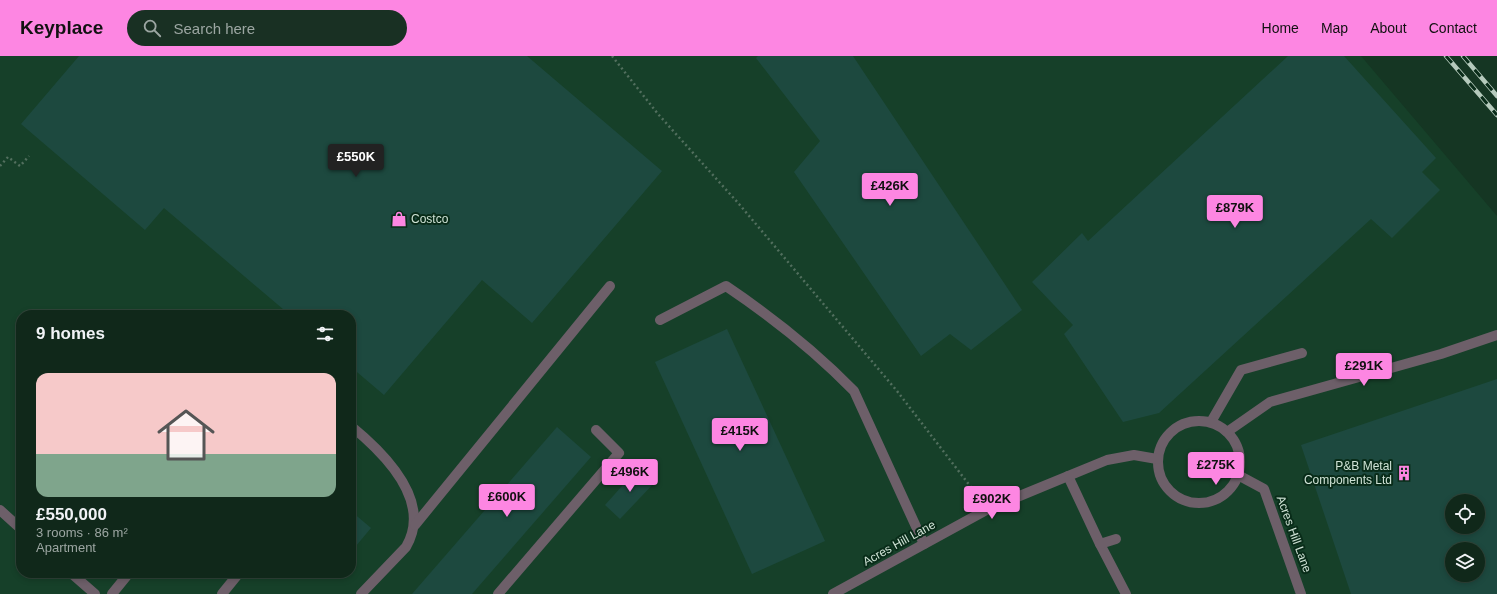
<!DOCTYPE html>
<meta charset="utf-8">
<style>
:root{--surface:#10281a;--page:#193023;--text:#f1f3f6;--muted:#9ca6a2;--line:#304439;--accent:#fd86e2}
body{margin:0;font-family:Arial,sans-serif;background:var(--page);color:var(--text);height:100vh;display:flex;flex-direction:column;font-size:15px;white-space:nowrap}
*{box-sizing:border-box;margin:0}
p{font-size:13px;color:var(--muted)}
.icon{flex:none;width:22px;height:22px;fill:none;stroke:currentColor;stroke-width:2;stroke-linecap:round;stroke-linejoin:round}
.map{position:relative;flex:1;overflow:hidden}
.drawer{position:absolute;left:16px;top:254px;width:340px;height:268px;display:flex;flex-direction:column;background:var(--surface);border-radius:16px;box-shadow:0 2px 6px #0003,0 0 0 1px var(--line)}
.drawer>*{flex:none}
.fabs{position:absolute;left:1445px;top:438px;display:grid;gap:8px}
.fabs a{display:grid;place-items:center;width:40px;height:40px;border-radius:50%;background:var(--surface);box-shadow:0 2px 6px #0003,0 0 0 1px var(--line);font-size:20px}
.price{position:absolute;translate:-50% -34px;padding:0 9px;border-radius:4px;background:var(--accent);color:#111;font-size:13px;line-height:26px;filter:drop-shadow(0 1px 2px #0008)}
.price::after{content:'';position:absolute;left:50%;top:24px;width:12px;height:9px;margin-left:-6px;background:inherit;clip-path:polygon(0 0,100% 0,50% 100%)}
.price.on{background:#222;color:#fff}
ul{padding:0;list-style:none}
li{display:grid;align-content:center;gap:8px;height:212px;padding:0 20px}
li span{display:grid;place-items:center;height:124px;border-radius:12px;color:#555}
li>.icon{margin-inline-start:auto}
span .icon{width:72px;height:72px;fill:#fffc;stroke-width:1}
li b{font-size:17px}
h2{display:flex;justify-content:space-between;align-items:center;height:48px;padding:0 20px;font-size:17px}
header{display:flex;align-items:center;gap:24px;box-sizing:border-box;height:56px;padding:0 20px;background:var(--accent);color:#111}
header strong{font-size:19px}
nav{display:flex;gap:22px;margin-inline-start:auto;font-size:14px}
.search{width:280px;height:36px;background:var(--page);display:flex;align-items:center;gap:10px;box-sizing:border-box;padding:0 14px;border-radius:22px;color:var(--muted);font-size:15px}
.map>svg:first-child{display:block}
.built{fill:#164029;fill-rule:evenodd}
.building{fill:#1d493f;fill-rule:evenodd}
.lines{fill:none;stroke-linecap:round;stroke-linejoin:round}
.path{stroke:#526f5e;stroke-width:2.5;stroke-dasharray:2 3;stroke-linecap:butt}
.service{stroke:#6d5f69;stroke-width:10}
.minor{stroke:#6d5f69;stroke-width:10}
.rail-casing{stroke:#b5cabc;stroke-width:4.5}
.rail{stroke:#092c19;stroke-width:3;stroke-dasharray:9;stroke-linecap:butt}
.labels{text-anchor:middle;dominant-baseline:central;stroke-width:4;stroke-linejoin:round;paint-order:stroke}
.poi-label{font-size:12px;fill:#cfe2d5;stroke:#092c19;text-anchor:start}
.street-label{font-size:12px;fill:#cfe2d5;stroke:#092c19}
</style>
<header>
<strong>Keyplace</strong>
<div class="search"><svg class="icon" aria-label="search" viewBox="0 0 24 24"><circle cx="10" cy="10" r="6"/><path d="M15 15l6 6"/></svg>Search here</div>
<nav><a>Home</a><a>Map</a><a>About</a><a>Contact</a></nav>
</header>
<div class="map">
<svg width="1497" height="538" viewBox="0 0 1497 538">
<rect width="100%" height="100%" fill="#153623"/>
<path class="built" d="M0 0H1361L1497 160V538H0ZM21 259H351V517H21ZM1452 445H1478V471H1452ZM1452 493H1478V519H1452Z"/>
<g class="building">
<polygon points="79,0 527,0 662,115 532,267 482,224 384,339 351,311 351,259 290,259 164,152 145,174 21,68"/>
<polygon points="758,0 853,0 1022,254 971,294 950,278 921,300 794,116 820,85 756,2"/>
<polygon points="1288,0 1344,0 1436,102 1422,116 1440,134 1392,182 1371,163 1159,357 1123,366 1064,278 1073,269 1032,226 1082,177 1088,185"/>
<polygon points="727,273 825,485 752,518 655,306"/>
<path d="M1497 323V538H1351L1301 389ZM1452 445H1478V471H1452ZM1452 493H1478V519H1452Z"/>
<polygon points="557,371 591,401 472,538 412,538"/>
<polygon points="640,410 656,425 620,463 605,449"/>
<polygon points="351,455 371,472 351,496"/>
</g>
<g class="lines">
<g class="path">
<polyline points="612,0 658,58 739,148 897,335 977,439"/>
<polyline points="0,110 8,101 20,110 29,100"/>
</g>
<g class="service">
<path d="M660 264 726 230C772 261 816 296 854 335L924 488"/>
<polyline points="1211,366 1241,314 1302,297"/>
<path d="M351 370C384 397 433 445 406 491L361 538"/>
<polyline points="1238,419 1264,433 1301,538"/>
<polyline points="1068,420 1100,488 1126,538"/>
<polyline points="0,454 21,473"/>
<polyline points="415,469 610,230"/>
<polyline points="1100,488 1116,483"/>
<polyline points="71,517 95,538"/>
<polyline points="112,538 129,517"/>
<polyline points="222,538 239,517"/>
<polyline points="498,538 619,397 596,374"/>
</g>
<g class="minor">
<circle cx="1199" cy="406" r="41"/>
<polyline points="1227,376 1270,346 1441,298 1497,279"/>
<polyline points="833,538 988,453 1107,404 1134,399 1157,403"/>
</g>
<defs>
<g id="rail">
<polyline points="1446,0 1497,59"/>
<polyline points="1463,0 1497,40"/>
</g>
</defs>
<use href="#rail" class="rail-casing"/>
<use href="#rail" class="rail"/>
</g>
<defs>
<symbol id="shop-bare" viewBox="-9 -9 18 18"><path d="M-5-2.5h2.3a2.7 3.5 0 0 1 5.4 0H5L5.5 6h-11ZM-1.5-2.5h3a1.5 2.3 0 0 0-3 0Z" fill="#fd86e2" stroke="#092c19" stroke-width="2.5" paint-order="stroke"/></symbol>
<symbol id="building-bare" viewBox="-9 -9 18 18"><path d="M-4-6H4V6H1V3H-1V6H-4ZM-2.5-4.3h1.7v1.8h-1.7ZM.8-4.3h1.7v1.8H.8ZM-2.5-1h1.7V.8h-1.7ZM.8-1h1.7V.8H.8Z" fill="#fd86e2" stroke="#092c19" stroke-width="2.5" paint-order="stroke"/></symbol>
</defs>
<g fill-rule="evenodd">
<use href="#shop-bare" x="388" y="152" width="22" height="22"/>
<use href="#building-bare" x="1393" y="406" width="22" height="22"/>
</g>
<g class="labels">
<g class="poi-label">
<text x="411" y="163">Costco</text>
<text x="1392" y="410" text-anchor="end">P&amp;B Metal<tspan x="1392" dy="14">Components Ltd</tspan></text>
</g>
<g class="street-label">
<text transform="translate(1294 478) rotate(70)">Acres Hill Lane</text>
<text transform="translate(899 487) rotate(-29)">Acres Hill Lane</text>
</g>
</g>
</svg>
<div class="fabs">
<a><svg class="icon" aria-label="locate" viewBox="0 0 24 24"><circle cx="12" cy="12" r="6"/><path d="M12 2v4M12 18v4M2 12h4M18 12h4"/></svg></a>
<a><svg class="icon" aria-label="layers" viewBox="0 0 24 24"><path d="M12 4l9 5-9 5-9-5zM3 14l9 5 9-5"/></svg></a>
</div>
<b class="price on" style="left:356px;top:122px">£550K</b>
<b class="price" style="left:890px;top:151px">£426K</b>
<b class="price" style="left:1235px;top:173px">£879K</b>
<b class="price" style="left:1364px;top:331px">£291K</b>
<b class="price" style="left:740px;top:396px">£415K</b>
<b class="price" style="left:1216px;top:430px">£275K</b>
<b class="price" style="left:630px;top:437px">£496K</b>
<b class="price" style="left:507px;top:462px">£600K</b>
<b class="price" style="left:992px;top:464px">£902K</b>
<section class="drawer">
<h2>9 homes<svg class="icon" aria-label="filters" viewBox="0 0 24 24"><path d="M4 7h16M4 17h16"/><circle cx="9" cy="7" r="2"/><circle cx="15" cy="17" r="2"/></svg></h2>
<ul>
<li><span style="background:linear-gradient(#f6c9c9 65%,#7fa58c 0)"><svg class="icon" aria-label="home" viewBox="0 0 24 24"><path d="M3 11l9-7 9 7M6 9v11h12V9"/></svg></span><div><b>£550,000</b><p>3 rooms · 86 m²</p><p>Apartment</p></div></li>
</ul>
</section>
</div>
